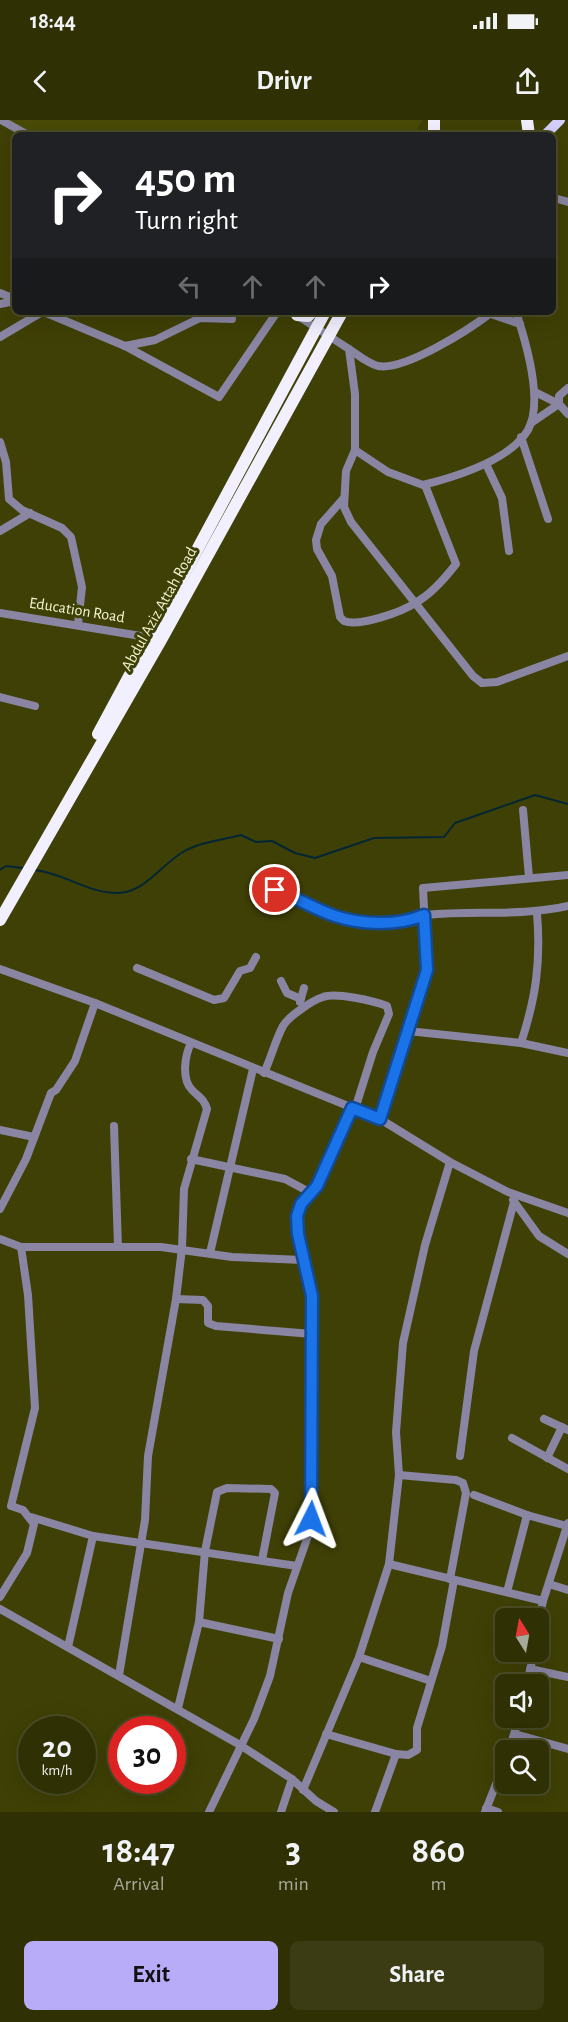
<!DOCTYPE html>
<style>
body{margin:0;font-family:"Alegreya Sans",sans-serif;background:#3b3c13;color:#f1f3f6;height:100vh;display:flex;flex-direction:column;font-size:22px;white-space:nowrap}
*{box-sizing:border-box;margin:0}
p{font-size:20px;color:#a7a99a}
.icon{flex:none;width:33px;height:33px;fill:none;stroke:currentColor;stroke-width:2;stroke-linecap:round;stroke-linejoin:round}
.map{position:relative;height:1692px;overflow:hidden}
.drawer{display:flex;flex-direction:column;background:#2f3004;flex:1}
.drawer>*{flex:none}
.top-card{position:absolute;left:12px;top:12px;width:544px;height:183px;border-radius:9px;box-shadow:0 6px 24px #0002,0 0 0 2px #4a4b26;background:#202124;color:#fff;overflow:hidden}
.needle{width:39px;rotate:349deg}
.tools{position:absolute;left:495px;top:1488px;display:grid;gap:12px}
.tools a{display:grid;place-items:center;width:54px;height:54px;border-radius:9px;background:#2f3004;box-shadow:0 6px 24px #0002,0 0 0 2px #4a4b26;font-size:30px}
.speed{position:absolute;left:18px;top:1596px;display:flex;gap:12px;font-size:30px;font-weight:700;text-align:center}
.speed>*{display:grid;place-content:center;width:78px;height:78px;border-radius:50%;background:#2f3004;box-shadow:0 6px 24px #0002,0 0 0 2px #4a4b26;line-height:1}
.speed small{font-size:15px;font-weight:400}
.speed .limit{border:9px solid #d22;background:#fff;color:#111}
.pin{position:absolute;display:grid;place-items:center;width:51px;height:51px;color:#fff;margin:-26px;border:3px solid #fff;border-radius:50%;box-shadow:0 2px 6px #0007}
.me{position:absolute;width:66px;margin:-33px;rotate:3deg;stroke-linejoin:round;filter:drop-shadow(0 0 4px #0008)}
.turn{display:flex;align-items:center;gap:21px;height:126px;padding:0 24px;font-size:27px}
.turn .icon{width:78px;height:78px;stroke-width:2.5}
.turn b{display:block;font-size:42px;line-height:51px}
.lanes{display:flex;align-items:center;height:57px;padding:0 24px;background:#0003;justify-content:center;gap:30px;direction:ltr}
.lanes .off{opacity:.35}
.eta{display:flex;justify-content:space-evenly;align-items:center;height:102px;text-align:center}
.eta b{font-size:36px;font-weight:700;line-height:42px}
.cta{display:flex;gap:12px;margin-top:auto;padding:12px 24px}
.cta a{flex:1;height:69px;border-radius:9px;background:#b8abf7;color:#111;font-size:24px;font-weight:700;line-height:69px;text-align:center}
.cta a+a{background:#3b3c13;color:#f1f3f6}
.status{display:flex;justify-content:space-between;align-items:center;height:42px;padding:0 30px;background:#2f3004;direction:ltr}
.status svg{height:16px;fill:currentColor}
header{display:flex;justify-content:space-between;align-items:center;height:78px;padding:0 24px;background:#2f3004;font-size:27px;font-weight:700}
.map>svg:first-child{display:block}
.built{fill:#494b07}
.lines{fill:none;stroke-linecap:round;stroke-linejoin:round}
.stream{stroke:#042634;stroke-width:2}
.minor{stroke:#8985a2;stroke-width:8}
.major{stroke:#d4cefc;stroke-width:10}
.highway{stroke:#f2f0ff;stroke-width:12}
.route-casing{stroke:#114b97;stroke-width:15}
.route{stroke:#1a73e8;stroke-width:10}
.labels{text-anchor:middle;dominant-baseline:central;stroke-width:6;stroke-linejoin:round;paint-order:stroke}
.street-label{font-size:16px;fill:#f3f6d2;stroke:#3f4005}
</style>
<div class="status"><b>18:44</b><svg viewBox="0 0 49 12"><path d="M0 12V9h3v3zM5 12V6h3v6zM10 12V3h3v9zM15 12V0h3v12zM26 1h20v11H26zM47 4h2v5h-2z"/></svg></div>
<header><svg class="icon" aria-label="back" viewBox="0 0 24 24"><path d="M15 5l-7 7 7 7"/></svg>Drivr<svg class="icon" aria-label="share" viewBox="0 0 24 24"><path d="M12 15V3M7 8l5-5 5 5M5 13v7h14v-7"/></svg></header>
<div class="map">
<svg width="568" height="1692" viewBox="0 0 568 1692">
<rect width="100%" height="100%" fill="#3f4005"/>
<path class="built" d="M9,0H422L414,15H34Z"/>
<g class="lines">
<g class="stream">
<path d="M0,750L6,746L23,748"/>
<path d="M35,750C64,753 89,774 119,773C145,772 162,744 183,732C199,722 223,720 241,715L256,722L272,721L295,733L315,738L374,718L444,717L455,703L535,675L568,684"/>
</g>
<g class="minor">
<path d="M1,0L28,15"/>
<path d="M554,78L568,82"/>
<path d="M0,173L15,179"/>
<path d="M0,184L15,181"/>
<path d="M44,192L125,226L219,277L277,192"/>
<path d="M491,194L520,204"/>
<path d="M298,196L349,229L355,274V330L346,351L344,387L351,402L473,556L482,563L497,562L568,536"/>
<path d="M0,217L42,192"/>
<path d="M125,226L155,220L200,198L232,199"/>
<path d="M349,229C358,235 367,243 378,246C405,251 470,209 492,192"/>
<path d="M535,272L559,284L568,294"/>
<path d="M531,303L559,284V276L568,268"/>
<path d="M521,317L548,399"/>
<path d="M0,322L6,342L9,379L22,390L62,408L71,417L82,467L78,504"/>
<path d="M355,330L388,352L423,365C455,357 510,340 528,310C544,281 526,222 516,192"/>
<path d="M486,344L502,378L509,431"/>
<path d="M344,378L321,404L316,420L317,429L332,456L340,497L344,501C359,507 402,492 415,483C430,475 446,457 456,444L425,365"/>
<path d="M0,411L30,393"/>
<path d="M0,493L153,518"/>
<path d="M0,577L35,586"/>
<path d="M523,690L529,757"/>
<path d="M259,766C288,774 315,792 344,798C376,805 396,799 426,795C475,790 519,797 568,786"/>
<path d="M137,848L214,880L224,878L240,851L250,848L256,837"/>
<path d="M0,849L95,883L380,999L450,1042L508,1072L568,1093"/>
<path d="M281,861L287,873L301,879"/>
<path d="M300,882L304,868"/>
<path d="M408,911L521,923L568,933"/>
<path d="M521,923C536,877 541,842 537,793"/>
<path d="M264,953C271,938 275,921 283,906C289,896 313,880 323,877C335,872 374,881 387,886L389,894L373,932L355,989"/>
<path d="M380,999L427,850L423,768L568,755"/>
<path d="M114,1006L118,1127"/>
<path d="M0,1010L34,1017"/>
<path d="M191,1039L285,1059L311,1073"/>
<path d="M513,1080L539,1116L568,1134"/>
<path d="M0,1089L26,1039L51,973L56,970L75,941L95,883"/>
<path d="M0,1119L21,1127H161L232,1137L303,1140"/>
<path d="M210,1133L253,949"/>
<path d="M176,1179L203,1180L208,1186V1203L216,1206L312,1214"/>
<path d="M544,1299L568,1310"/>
<path d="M512,1318L568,1349"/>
<path d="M460,1336L474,1231L514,1082"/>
<path d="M547,1338L562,1307"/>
<path d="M399,1355L456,1360L463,1363L466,1373L450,1459"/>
<path d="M474,1375L527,1395"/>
<path d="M31,1397L93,1416L297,1446"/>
<path d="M389,1444L543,1481"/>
<path d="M549,1464L568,1470"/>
<path d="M507,1472L527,1395L567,1406"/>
<path d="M0,1477L27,1433L34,1404L23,1390L11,1386L35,1288L28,1175L21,1127"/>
<path d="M0,1489L240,1625L292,1659L316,1681L334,1692"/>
<path d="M199,1502L279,1519"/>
<path d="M538,1505L543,1481L568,1403"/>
<path d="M68,1527L93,1416"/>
<path d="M359,1537L431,1561"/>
<path d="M530,1549L568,1557"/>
<path d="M119,1555L145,1400L148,1336L176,1179L182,1128L184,1069L207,989C204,979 199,977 192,970C181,959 185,935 191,923"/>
<path d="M527,1564L534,1532"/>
<path d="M178,1588L199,1502L205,1431L217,1372L227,1368L271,1369L275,1373L262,1440"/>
<path d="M326,1614L396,1634L408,1635L417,1630V1608L442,1526L454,1460"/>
<path d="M515,1614L568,1629"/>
<path d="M509,1630L519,1598"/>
<path d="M303,1670L359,1537L389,1444L399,1355L396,1312L403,1223L425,1125L450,1042"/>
<path d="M486,1688L498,1692"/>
<path d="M209,1692L254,1599L270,1556L288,1473L308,1416L312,1378V1176L298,1114L297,1096L301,1084L317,1066L352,988"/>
<path d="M281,1692L292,1659"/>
<path d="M375,1692L396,1634"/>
<path d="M485,1692L506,1639"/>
</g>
<path class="major" d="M545,15L560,0"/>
<g class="highway">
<path d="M434,0V15"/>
<path d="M527,0L529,15"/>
<path d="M297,195L308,196L312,192"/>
<path d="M98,614L325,192"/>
<path d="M0,800L161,520L342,192"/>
</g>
</g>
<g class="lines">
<g class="route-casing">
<path id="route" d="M275,770C296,777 314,789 335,796C362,805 398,806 424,795L427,850L380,999L352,988L317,1066L301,1084L297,1096L298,1114L312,1176L311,1399"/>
</g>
<use href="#route" class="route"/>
</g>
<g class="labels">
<g class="street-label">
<text transform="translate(159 489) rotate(-61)">Abdul Aziz Attah Road</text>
<text transform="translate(77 490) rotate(9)">Education Road</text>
</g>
</g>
</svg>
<div class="tools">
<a><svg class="needle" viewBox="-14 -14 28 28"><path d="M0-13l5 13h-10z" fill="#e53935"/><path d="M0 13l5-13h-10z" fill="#a7a99a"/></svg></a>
<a><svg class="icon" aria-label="sound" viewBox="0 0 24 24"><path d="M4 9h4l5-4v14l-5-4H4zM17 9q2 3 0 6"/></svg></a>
<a><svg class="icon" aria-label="search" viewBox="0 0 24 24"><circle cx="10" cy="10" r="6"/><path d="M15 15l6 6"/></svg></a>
</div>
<div class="speed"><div>20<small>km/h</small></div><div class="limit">30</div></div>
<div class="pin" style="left:275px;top:770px;background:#d93025"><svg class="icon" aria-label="arrive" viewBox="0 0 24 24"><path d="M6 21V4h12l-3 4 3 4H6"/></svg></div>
<svg class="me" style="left:311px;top:1399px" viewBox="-20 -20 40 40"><path d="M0-17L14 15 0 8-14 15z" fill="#1a73e8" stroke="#fff" stroke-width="4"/></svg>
<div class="top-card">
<div class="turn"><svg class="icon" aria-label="right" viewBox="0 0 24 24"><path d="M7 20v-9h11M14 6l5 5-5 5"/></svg><div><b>450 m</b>Turn right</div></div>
<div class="lanes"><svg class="icon off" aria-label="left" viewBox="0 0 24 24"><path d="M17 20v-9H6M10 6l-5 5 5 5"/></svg><svg class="icon off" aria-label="ahead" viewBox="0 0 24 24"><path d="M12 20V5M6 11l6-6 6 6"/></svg><svg class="icon off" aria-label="ahead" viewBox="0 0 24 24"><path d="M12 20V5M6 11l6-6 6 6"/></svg><svg class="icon" aria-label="right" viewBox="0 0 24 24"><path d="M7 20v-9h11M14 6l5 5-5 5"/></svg></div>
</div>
</div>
<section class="drawer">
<div class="eta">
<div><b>18:47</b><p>Arrival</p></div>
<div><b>3</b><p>min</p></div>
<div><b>860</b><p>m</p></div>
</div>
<div class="cta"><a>Exit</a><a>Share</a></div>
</section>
